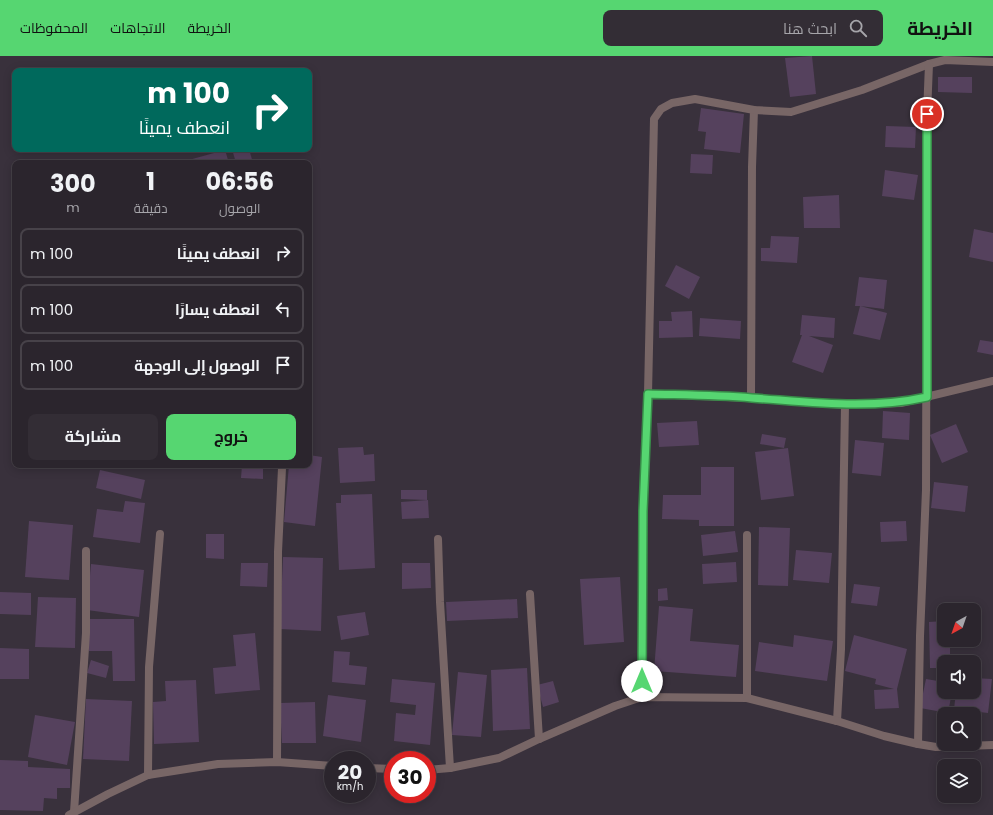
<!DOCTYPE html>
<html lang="ar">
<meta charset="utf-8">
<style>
body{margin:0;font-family:Poppins,Cairo,sans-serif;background:#332d35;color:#f1f3f6;direction:rtl;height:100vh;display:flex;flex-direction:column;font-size:15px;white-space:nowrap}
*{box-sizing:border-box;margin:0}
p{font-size:13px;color:#a6a5aa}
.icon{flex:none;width:22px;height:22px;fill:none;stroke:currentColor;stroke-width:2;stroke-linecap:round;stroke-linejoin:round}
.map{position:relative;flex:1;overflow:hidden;direction:ltr}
.side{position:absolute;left:12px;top:104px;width:300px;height:308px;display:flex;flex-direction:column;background:#2b252d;border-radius:8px;box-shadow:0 2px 10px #0003,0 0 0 1px #474249;direction:rtl}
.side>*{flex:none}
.banner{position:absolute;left:12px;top:12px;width:300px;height:84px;border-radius:8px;box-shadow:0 2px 10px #0003,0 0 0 1px #474249;direction:rtl;background:#00695c;color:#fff;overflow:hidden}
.needle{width:26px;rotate:220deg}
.buttons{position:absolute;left:937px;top:547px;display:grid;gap:8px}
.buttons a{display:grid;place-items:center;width:44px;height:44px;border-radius:8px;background:#2b252d;box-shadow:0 2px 10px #0003,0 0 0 1px #474249;font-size:20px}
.speed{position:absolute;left:324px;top:695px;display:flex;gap:8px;font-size:20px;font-weight:700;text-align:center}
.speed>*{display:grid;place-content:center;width:52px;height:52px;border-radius:50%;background:#2b252d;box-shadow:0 2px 10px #0003,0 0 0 1px #474249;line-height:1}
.speed small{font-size:10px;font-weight:400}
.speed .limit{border:6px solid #d22;background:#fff;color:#111}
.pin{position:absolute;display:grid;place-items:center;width:34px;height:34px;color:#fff;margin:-17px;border:2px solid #fff;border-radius:50%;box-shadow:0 1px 4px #0007}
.me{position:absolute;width:44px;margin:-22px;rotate:0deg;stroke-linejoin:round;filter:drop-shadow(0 0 3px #0008)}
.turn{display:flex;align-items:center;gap:14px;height:84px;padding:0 16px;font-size:18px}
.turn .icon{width:52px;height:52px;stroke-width:2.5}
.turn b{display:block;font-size:28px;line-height:34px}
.eta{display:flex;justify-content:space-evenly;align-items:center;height:68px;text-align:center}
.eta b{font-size:24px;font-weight:700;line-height:28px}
.primary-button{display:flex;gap:8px;margin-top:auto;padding:8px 16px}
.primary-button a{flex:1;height:46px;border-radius:8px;background:#56d671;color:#111;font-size:16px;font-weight:700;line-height:46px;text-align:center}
.primary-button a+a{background:#332d35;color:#f1f3f6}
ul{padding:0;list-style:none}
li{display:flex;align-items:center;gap:12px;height:50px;margin:0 8px 6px;padding:0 8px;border:2px solid #474249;border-radius:8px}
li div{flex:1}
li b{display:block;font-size:15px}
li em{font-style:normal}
header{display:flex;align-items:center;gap:24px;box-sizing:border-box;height:56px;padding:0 20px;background:#56d671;color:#111}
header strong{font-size:19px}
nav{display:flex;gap:22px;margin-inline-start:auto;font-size:14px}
.search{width:280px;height:36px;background:#332d35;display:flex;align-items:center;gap:10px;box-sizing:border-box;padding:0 14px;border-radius:8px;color:#a6a5aa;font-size:15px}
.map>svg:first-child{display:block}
.building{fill:#55415d}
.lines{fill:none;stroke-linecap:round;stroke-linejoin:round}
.street{stroke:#786666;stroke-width:8}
.route-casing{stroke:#388b49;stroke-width:10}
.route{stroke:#56d671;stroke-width:7}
</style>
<header>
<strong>الخريطة</strong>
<div class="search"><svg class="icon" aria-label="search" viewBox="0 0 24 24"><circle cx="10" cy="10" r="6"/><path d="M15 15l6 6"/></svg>ابحث هنا</div>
<nav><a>الخريطة</a><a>الاتجاهات</a><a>المحفوظات</a></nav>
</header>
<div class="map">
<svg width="993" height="759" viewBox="0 0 993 759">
<rect width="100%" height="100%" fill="#39313c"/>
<g class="building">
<path d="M812,0L816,38L790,41L785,2Z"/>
<path d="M938,21H972V37L938,36Z"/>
<path d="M701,52L744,58L740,97L704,93L706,76L698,75Z"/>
<path d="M886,70L916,71L915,92L885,91Z"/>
<path d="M232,93H249L253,107H236Z"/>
<path d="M225,94L229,107H186L185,105Z"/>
<path d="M691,98L713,99L712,118L690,117Z"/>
<path d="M885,114L918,119L914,144L882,140Z"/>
<path d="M839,139L840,172H804L803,141Z"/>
<path d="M974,173L993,177V206L969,201Z"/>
<path d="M771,180L799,181L797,207L761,205V192H770Z"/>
<path d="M676,209L700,221L689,243L665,230Z"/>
<path d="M859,221L887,224L884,253L860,250L887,257L880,284L853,278L860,250H855Z"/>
<path d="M692,255L693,281L659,282V265H672L671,256Z"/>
<path d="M802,259L835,262L834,282L809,280L833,289L823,317L792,306L802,279H800Z"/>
<path d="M700,262L741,265L740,283L699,280Z"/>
<path d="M980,284L993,286V299L977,296Z"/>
<path d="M883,355L910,357L909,384L882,382Z"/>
<path d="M697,365L699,389L659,391L657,367Z"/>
<path d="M956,368L968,396L942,407L930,379Z"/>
<path d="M762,378L786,382L784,392L760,388Z"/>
<path d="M855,384L884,387L881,420L852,417Z"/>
<path d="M363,391L364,399L374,398L375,425L340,427L338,392Z"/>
<path d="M788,392L794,440L761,444L755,396Z"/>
<path d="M309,399L322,401L315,470L284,466L289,409H309Z"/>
<path d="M242,409H263V423L241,422Z"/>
<path d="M701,411H734V470H699V464L662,463L663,439H701Z"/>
<path d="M100,414L145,424L141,443L96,432Z"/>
<path d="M934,426L968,430L965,456L931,452Z"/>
<path d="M401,434H427V444L401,443Z"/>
<path d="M372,438L375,512L339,514L336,447H341V439Z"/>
<path d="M428,444L429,462L402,463L401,446Z"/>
<path d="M125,445L145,447L140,487L93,481L97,453L123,456Z"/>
<path d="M29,465L73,469L69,524L25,521Z"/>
<path d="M906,465L907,485L881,486L880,466Z"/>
<path d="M759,471L790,472L788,530L758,529Z"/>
<path d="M735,475L738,496L703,500L701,479Z"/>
<path d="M206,478H224V503L206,502Z"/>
<path d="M796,494L832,497L829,527L793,524Z"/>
<path d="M283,501L323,502L321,575L280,573Z"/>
<path d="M736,506L737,526L703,528L702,508Z"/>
<path d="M241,507H268L267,531L240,530Z"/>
<path d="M402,507H430L431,532L402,533Z"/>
<path d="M91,508L144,514L139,561L87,554Z"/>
<path d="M620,521L624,586L584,589L580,523Z"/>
<path d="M854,528L880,531L877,550L851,547Z"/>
<path d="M667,532L668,544L658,545V533Z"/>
<path d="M0,536L31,537V559L0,558Z"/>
<path d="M38,541L76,542L75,592L35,591Z"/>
<path d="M517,543L518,562L447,565L446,546Z"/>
<path d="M659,550L693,553L690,585L739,589L736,621L654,615Z"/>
<path d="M365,556L369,579L341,584L337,560Z"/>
<path d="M88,563H134L135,625H113L112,595H89Z"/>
<path d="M944,565V584H961V591H950V606H944V612H930L929,566Z"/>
<path d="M255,577L260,634L215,638L213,612L236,610L233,579Z"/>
<path d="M794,579L833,585L827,625L755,615L759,586L793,591Z"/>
<path d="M854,579L907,593L897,633L899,652L875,653L874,634L894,633L875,628L876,623L845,615Z"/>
<path d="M0,592L29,593V623H0Z"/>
<path d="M334,595L350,596L349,609L367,611L365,629L332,626Z"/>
<path d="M91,604L109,610L106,622L87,617Z"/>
<path d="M527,612L530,673L493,675L491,614Z"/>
<path d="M458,616L487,619L481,681L452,679Z"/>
<path d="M974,622L992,623L988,657L954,653L956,636H974Z"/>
<path d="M392,623L435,627L430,689L394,685L396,657L415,659L416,649L390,646Z"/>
<path d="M926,623L944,626V636H952L948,657L920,652Z"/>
<path d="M196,624L199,686L154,688L153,646L166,645L165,625Z"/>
<path d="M553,625L559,646L543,651L537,629Z"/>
<path d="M328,639L366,644L361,686L323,680Z"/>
<path d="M86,643L132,645L129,705L83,703Z"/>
<path d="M315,646L316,687H282L280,647Z"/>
<path d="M35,659L75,666L67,709L28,701Z"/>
<path d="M0,704L28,705V711L70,713V732H57V743L44,742L43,755L0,754Z"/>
</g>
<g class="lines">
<g class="street">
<path d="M648,338L751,342L845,349L901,347L993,325"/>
<path d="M751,342L752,111L754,54"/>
<path d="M438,483L440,546L450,712"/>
<path d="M530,538L539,683"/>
<path d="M642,641L643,455L648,338L654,63L661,53L672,47L695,43L754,54L791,56L862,34L929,8L945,4L993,6"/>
<path d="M747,642V479"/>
<path d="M837,665L841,593L845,349"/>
<path d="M918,688L920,580L926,434L927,58L929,8"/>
<path d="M277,706L278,496L282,412"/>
<path d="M367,712L393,713"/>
<path d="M427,714L450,712L499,702L539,683L615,650L642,641L747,642L837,665L884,680L918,688L936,691L993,689"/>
<path d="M148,719L149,611L160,478"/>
<path d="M74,756L86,577V495"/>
<path d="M69,759L108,738L148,719L218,708L277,706L333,710"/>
</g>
</g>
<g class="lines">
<g class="route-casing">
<path id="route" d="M642,625L643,455L648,338C683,339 717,339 752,342C810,346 869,354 927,341V58"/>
</g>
<use href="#route" class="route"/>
</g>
</svg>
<div class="buttons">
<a><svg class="needle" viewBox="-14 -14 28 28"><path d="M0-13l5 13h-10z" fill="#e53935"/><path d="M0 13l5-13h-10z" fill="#a6a5aa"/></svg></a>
<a><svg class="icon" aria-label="sound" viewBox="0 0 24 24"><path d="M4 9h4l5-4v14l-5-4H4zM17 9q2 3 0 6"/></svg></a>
<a><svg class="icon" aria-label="search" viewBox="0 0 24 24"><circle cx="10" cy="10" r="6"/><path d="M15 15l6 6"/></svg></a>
<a><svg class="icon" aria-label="layers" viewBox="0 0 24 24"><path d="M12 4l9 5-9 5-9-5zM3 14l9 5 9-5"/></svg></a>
</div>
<div class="speed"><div>20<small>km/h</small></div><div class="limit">30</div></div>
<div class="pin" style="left:927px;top:58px;background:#d93025"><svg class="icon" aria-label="arrive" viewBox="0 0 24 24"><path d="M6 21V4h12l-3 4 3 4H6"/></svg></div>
<svg class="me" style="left:642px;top:625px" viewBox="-20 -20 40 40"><circle r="19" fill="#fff"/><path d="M0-13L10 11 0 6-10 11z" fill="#56d671"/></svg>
<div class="banner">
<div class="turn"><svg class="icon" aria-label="right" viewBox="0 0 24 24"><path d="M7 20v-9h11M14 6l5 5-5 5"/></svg><div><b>100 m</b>انعطف يمينًا</div></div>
</div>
<section class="side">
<div class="eta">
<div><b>06:56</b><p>الوصول</p></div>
<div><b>1</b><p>دقيقة</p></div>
<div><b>300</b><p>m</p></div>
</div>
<ul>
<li><svg class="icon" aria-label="right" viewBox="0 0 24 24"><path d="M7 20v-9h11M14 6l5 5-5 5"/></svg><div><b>انعطف يمينًا</b></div><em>100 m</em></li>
<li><svg class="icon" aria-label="left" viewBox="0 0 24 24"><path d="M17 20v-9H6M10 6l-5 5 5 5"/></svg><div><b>انعطف يسارًا</b></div><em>100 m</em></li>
<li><svg class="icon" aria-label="arrive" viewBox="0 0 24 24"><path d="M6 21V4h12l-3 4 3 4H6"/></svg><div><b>الوصول إلى الوجهة</b></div><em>100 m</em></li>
</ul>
<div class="primary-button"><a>خروج</a><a>مشاركة</a></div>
</section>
</div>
